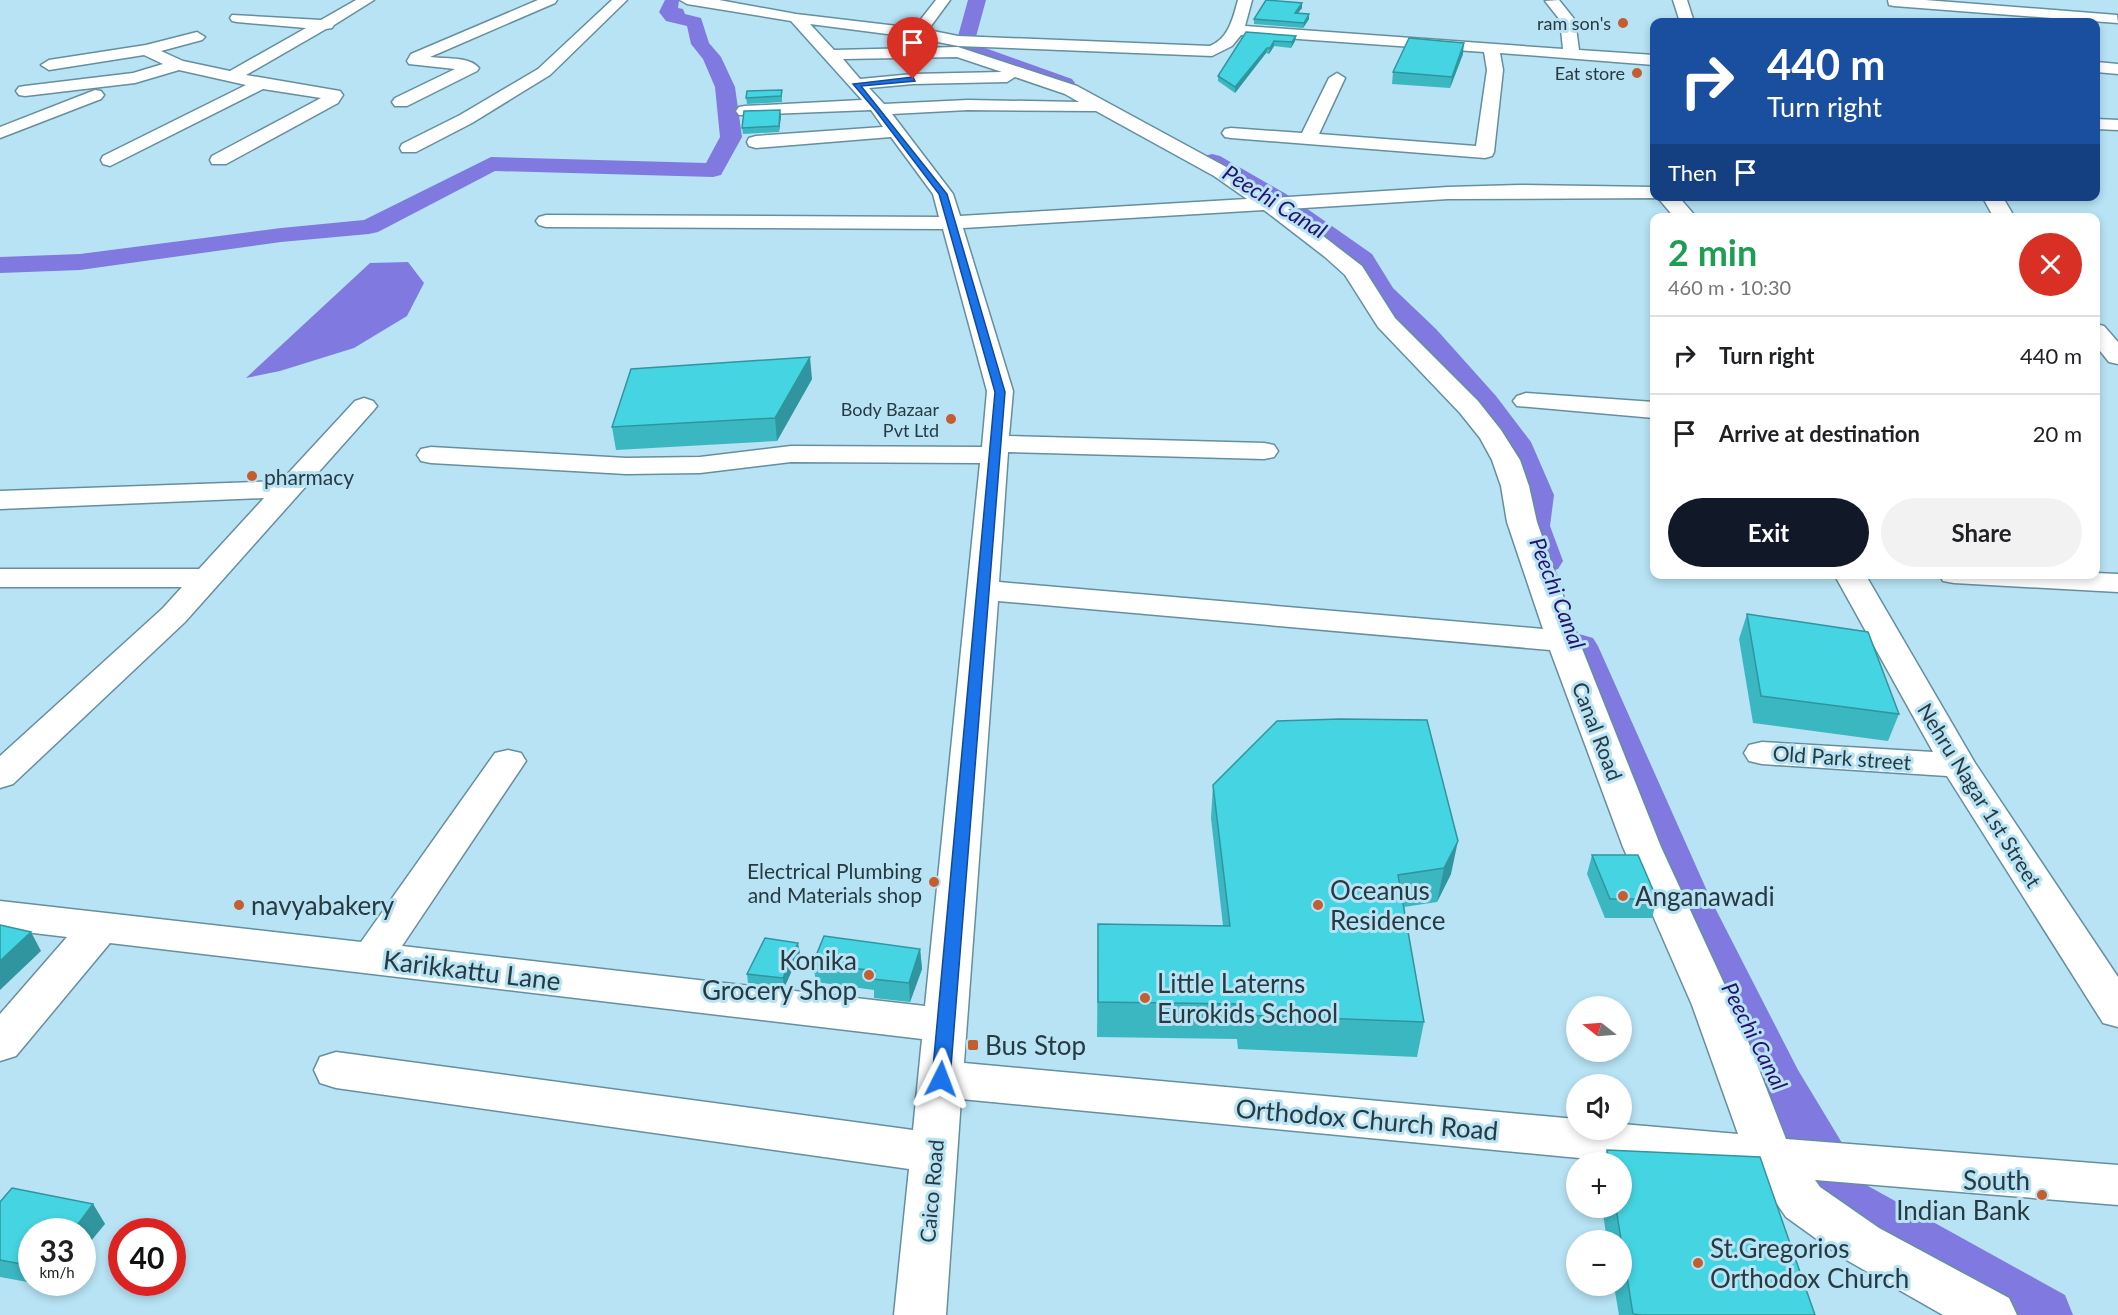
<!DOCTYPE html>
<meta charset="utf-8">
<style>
body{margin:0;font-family:Lato,sans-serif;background:#f2f2f2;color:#202124;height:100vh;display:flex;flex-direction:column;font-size:22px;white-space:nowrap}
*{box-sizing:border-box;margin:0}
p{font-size:20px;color:#757577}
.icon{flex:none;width:33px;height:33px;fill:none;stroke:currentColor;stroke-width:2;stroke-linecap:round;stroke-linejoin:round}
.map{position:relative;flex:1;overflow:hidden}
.panel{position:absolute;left:1650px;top:213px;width:450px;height:366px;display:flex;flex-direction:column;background:#fff;border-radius:12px;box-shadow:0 3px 9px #0003}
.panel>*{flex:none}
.banner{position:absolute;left:1650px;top:18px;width:450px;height:183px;border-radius:12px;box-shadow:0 3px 9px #0003;background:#1a4fa0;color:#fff;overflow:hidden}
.needle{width:39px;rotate:287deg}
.buttons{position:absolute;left:1566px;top:996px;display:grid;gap:12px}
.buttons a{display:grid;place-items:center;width:66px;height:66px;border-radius:50%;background:#fff;box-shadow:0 3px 9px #0003;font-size:30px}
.speed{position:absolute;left:18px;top:1218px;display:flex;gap:12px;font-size:30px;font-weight:700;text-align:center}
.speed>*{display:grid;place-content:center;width:78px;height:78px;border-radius:50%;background:#fff;box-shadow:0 3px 9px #0003;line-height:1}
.speed small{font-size:15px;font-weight:400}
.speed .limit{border:9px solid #d22;background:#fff;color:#111}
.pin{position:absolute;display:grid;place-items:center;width:51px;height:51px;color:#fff;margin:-62px -26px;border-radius:50% 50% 50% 0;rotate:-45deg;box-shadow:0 0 6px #0007}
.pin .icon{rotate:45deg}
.me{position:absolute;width:66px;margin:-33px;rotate:3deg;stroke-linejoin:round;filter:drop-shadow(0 0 4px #0008)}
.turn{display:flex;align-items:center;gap:21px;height:126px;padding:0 18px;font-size:27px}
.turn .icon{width:78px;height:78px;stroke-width:2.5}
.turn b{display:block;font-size:42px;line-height:51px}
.then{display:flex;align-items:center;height:57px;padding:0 18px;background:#0003;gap:12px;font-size:22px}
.round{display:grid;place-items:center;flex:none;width:63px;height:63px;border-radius:32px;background:#f2f2f2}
.summary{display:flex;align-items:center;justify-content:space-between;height:102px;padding:0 18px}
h1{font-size:36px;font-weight:700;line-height:45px;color:#1e9e55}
.action{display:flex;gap:12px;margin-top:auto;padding:12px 18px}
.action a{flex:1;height:69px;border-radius:36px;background:#111827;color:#fff;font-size:24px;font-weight:700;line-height:69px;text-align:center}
.action a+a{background:#f2f2f2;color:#202124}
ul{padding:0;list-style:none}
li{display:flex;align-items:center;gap:18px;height:78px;padding:0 18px;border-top:2px solid #e0e0e0}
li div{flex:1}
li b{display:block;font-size:22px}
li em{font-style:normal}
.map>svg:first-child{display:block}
.water{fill:#807ae0}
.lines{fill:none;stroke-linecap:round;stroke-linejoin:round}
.canal{fill:#807ae0;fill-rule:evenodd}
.minor-casing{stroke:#658f9f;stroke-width:3}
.minor{fill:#fff;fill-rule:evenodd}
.wall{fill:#3bb7c2}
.shaded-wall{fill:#30959e}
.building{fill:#45d5e2;stroke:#30959e;stroke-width:1.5}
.route{fill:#1a73e8;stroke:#114b97;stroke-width:1.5}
.poi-dot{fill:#c45e2e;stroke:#b7e3f4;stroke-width:2}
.labels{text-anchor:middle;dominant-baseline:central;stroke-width:6;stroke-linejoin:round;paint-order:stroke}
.far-poi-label{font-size:18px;fill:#283a40;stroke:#b7e3f4;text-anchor:end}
.poi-label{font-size:21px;fill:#283a40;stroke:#b7e3f4;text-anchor:start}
.street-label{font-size:21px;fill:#283a40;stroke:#b7e3f4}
.water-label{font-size:22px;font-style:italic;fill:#28116d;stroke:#b7e3f4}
.near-poi-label{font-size:26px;fill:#283a40;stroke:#b7e3f4;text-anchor:start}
.near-street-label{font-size:26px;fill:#283a40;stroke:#b7e3f4}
</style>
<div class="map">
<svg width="2118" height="1315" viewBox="0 0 2118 1315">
<rect width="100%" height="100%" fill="#b7e3f4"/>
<path class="water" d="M408,262L424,283L407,316L354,348L280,371L246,378L370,263Z"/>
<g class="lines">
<g class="canal">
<path d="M665,0H679L678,8L683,9L685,14L701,18L709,43L721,57L735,87L742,137L721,175L713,177L495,171L378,232L369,234L281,242L80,270L0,273V257L80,254L281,228L364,220L491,157L706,163L720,137L715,87L703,59L691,44L687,26L666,21L659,12Z"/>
<path d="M968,0H986L974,44L1072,79L1075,83L1072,87H1058L957,51L955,47Z"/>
<path d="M1212,154L1220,156L1286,194L1372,254L1393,288L1436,329L1496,396L1531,442L1554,495L1550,526L1563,561L1558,569L1545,572L1532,569L1527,561L1516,526L1520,495L1499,443L1474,408L1416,341L1373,298L1353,264L1270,204L1204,166L1201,161L1204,156Z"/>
<path d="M1579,634L1593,638L1598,646L1712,902L1798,1070L1868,1186L2065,1295L2073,1315H1988L1828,1220L1752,1085L1664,902L1560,646L1565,638Z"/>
</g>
<g class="minor-casing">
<g id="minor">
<path d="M356,0H374L334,25L332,28L326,29L246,75L340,91L343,95L338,103L226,164H212L210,160L212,156L321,98L263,89L110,166L103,164L101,160L103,156L246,85L179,70L135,83L25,96L19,95L16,91L19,87L25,86L133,73L163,64L144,55L49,70L41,65L49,60L146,45L197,32L205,37L202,40L161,51L183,61L230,71L306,28L237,22L232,21L230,18L232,15L321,20Z"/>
<path d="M538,0H557L555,3L430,57C444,59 469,56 479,68L477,71L407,106H395L392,102L395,98L455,69L409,64L407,61L411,54Z"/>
<path d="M612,0H627L550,75L472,123L416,152H402L400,148L402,144L460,115L538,69Z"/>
<path d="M680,0H719L796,14L914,28L936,0H950L928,30L958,36L1210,46C1229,38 1233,18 1238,0H1252L1245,26L1563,49L1560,20L1545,1L1559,0L1575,20L1579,50L1654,55V65L1500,53L1503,70L1494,152L1492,156L1485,158L1231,138L1225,137L1222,133L1225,129L1231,128L1302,133L1329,78L1337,73L1345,78L1319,134L1476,146L1487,70L1484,52L1241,35L1232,46L1212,56L958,46L918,38L810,24L834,50L958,47L1077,86L1228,168L1272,198L1448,187L1520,185L1654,187V196H1678L1697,218H1675L1658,198L1448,199L1288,209L1362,266L1395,318L1478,401L1501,430L1520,460L1529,486L1537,522L1579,641L1661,847L1734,1005L1786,1139L2118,1165V1205L1815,1180L1820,1187L1879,1228L2009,1298L2017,1315H1943L1843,1258L1786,1217L1757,1175L961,1099L946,1315H894L909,1169L336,1088L320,1083L314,1070L320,1057L336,1052L913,1130L922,1039L110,943L16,1056L0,1061V1014L67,937L0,929V901L361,942L495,753L508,750L521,753L526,761L402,946L925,1006L980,463L791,462L700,473L626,474L431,463L421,461L417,455L421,449L431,447L626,458L700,457L791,446L982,447L987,391L943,229L546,227L539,225L536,221L539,217L546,215L939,217L933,194L891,137L756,148L749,146L747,142L749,138L756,136L883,127L871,110L739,115L736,111L739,107L745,106L862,100L791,21L687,4ZM957,57L1002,72L913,74L860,79L843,59ZM1015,77L1065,94L1079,102L968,100L884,104L869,88L913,84L1007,82ZM968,110L1096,111L1214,176L1247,199L960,216L953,194L892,114ZM1264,210L1325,257L1345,275L1378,327L1460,413L1480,438L1492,460L1501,486L1507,522L1543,629L999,582L1008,452L1264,459L1274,457L1278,451L1274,445L1264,443L1009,436L1013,391L963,228ZM998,601L1550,650L1623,847L1692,1005L1738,1134L1622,1124V1130H1576V1119L964,1063Z"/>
<path d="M1673,0H1687L1694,22H1680Z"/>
<path d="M1888,0H1925L2117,15L2118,23L1894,6L1889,5Z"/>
<path d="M2096,62L2118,64V74L2096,72Z"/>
<path d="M95,90L101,91L104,95L101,99L0,138V127Z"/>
<path d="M2096,119L2118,120V130L2096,129Z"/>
<path d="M1982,196H2002L2015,218H1994Z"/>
<path d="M2096,324L2104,326L2118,342V364L2109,362L2096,346Z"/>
<path d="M1526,393L1654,402V418L1517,406L1513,401L1517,396Z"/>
<path d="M364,398L373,401L377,406L373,411L185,622L13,784L0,788V756L163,608L182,587H0V569H199L264,498L0,509V491L281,481L355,401Z"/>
<path d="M2096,573L2118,574V592L1954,583L1943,581L1939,574H2096Z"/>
<path d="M1834,574H1865L1975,763L2118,977V1027L2103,1023L1947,776L1762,764L1749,761L1744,753L1749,745L1762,742L1933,752Z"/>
</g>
</g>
<use href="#minor" class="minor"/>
</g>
<g class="wall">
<path d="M1302,3V8L1298,13L1309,19L1303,28L1254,24V19Z"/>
<path d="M1246,32L1296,36L1295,41L1291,48L1274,46L1269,54L1266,53L1235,93L1218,81V76Z"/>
<path d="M1463,54L1450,88L1392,84L1393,72Z"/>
<path d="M782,90V102L747,104L746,98Z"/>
<path d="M781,116L779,132L743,134L742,128Z"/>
<path d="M812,379L777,441L616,450L612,427Z"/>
<path d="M1747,614L1899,714L1888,741L1753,723L1739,639Z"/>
<path d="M1277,721L1451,874L1437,902L1404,907L1424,1022L1417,1057L1238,1049L1237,1039L1097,1037L1098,924L1223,926L1211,818L1213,785Z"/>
<path d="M1592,855L1657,899L1652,918H1605L1587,874Z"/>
<path d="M920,949L922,969L910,1002L874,998V990L816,982L813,963Z"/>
<path d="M800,953L784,988L748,983L747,974Z"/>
<path d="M1607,1150L1815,1315H1619L1614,1286H1622V1240H1607L1602,1208H1622V1162H1603Z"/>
<path d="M0,1202L93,1204L105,1224L32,1232V1282H58L55,1287L0,1277Z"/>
</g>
<g class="shaded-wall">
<path d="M1302,3V8L1294,18L1295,13Z"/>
<path d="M1309,14V19L1303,28L1304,23Z"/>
<path d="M1296,36L1295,41L1291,48L1292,42Z"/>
<path d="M1274,41V46L1269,54L1270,48Z"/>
<path d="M1464,43L1463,54L1450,88L1452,77Z"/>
<path d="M1267,48L1266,53L1235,93V87Z"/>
<path d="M780,110L781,116L779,132V126Z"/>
<path d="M810,357L812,379L777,441L775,418Z"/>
<path d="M1458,841L1451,874L1437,902L1444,868Z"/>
<path d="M31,932L41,951L0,990V961Z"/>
<path d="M798,943L800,953L784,988L783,978Z"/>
<path d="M920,949L922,969L910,1002L909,983Z"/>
<path d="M93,1204L105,1224L82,1252V1232H72Z"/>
<path d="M51,1282H58L55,1287Z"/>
</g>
<g class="building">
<path d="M1266,0L1302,3L1295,13L1309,14L1304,23L1254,19Z"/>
<path d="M1246,32L1296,36L1292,42L1274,41L1270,48H1267L1235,87L1218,76Z"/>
<path d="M1409,38L1464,43L1452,77L1393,72Z"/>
<path d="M782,90L781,96L746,98L747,91Z"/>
<path d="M780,110L779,126L742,128L744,111Z"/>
<path d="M810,357L775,418L612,427L631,369Z"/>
<path d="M1747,614L1868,632L1899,714L1761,696Z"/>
<path d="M1340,719L1427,720L1458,841L1444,868L1398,875L1424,1022L1241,1015L1240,1004L1098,1002V924L1230,926L1213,785L1277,721Z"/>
<path d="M1592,855H1638L1657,899H1610Z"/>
<path d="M0,925L31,932L0,961Z"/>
<path d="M824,936L920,949L909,983L873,979L875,971L813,963Z"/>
<path d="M765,938L798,943L783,978L747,974Z"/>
<path d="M1607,1150L1760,1157L1815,1315H1642L1633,1314L1616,1208H1622V1162H1609Z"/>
<path d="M12,1188L93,1204L72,1232H32V1266L0,1260V1202Z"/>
</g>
<path class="route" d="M913,77L915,81L861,86L947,194L1005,392L950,1079L948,1084L941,1086L934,1084L932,1079L995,392L939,194L876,111L853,84Z"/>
<g class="poi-dot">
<circle cx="1623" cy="23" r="6"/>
<circle cx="1637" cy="73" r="6"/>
<circle cx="951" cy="419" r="6"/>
<circle cx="252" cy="476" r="6"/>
<circle cx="934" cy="882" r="6"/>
<circle cx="1623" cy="896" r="6"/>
<circle cx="239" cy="905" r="6"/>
<circle cx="1318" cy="905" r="6"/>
<circle cx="869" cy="975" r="6"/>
<circle cx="1145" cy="998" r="6"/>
<rect x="967" y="1039" width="12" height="12" rx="3"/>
<circle cx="2042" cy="1195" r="6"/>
<circle cx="1698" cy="1263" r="6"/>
</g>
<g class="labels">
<g class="far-poi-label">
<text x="1611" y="23">ram son's</text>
<text x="1625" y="73">Eat store</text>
<text x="939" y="409">Body Bazaar<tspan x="939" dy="21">Pvt Ltd</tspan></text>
</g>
<g class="poi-label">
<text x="264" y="476">pharmacy</text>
<text x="922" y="870" text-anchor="end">Electrical Plumbing<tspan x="922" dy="24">and Materials shop</tspan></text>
</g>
<g class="street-label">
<text transform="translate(1598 731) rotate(69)">Canal Road</text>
<text transform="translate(1842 757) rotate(4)">Old Park street</text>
<text transform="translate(1980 795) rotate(58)">Nehru Nagar 1st Street</text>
<text transform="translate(931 1191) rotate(-85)">Caico Road</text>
</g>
<g class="water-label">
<text transform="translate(1275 201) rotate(32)">Peechi Canal</text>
<text transform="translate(1558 593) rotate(69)">Peechi Canal</text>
<text transform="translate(1755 1036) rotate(63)">Peechi Canal</text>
</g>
<g class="near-poi-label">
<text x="1330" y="890">Oceanus<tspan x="1330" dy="30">Residence</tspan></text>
<text x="1635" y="896">Anganawadi</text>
<text x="251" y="905">navyabakery</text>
<text x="857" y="960" text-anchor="end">Konika<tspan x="857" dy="30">Grocery Shop</tspan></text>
<text x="1157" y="983">Little Laterns<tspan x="1157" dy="30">Eurokids School</tspan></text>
<text x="985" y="1045">Bus Stop</text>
<text x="2030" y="1180" text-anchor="end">South<tspan x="2030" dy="30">Indian Bank</tspan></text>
<text x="1710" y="1248">St.Gregorios<tspan x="1710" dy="30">Orthodox Church</tspan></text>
</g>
<g class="near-street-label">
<text transform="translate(472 970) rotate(7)">Karikkattu Lane</text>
<text transform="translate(1367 1119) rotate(5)">Orthodox Church Road</text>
</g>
</g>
</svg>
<div class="buttons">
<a><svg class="needle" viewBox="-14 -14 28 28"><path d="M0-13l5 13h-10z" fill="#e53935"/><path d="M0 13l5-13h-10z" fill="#757577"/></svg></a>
<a><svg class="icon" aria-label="sound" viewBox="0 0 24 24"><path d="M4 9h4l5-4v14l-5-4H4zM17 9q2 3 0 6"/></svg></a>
<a>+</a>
<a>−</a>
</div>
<div class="speed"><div>33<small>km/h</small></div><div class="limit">40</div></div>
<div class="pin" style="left:913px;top:79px;background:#d93025"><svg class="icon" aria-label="arrive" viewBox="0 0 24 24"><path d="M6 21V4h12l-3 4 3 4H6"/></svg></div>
<svg class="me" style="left:941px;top:1079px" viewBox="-20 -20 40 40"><path d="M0-17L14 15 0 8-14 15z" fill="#1a73e8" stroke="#fff" stroke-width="4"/></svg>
<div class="banner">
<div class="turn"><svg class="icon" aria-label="right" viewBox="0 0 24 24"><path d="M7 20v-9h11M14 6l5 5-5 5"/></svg><div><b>440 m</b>Turn right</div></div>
<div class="then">Then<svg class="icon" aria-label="arrive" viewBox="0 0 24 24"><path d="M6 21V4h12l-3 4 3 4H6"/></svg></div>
</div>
<section class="panel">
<div class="summary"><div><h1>2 min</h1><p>460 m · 10:30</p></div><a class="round" style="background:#d93025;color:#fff"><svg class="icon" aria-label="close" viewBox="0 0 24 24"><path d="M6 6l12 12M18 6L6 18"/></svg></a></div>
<ul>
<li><svg class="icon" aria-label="right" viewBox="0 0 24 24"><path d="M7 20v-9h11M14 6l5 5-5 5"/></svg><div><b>Turn right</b></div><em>440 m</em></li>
<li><svg class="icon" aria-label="arrive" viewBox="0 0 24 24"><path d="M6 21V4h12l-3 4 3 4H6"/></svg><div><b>Arrive at destination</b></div><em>20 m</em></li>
</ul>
<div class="action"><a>Exit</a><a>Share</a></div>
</section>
</div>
